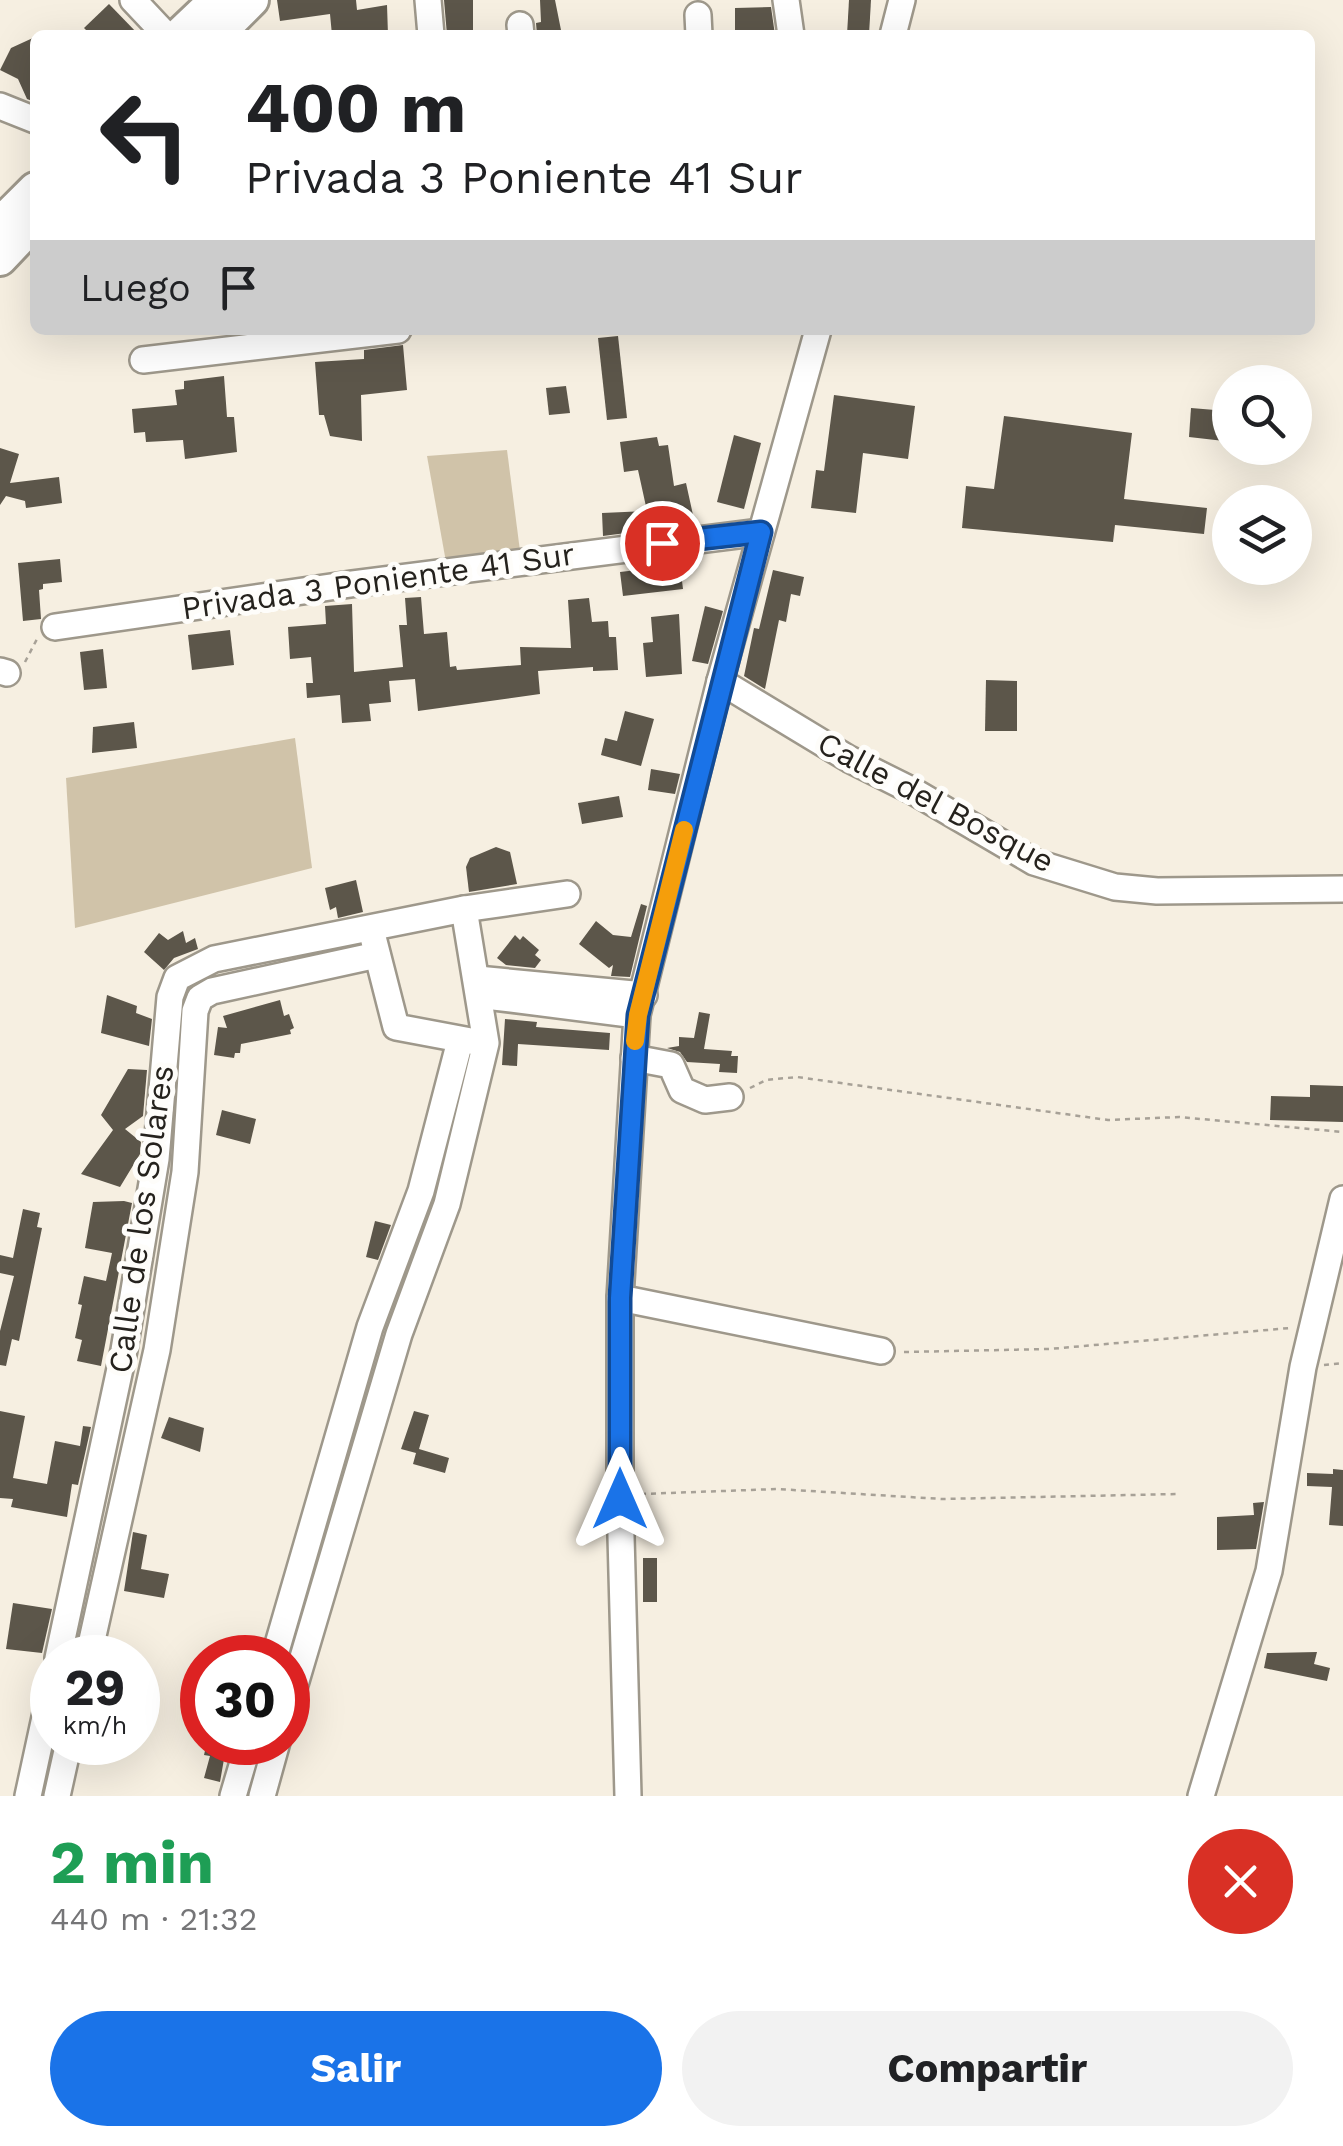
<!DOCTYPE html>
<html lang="es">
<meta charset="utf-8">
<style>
body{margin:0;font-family:"Work Sans",sans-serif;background:#f2f2f2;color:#202124;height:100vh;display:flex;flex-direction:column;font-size:38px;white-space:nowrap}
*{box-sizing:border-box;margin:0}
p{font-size:32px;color:#757577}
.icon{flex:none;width:55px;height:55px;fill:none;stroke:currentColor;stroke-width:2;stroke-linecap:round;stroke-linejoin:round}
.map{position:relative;height:1796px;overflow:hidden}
.panel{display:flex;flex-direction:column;background:#fff;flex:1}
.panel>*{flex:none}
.top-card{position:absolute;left:30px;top:30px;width:1285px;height:305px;border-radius:15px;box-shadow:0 10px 40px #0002;background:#fff;color:#202124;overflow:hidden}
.controls{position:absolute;left:1212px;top:365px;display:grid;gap:20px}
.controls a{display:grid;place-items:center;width:100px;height:100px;border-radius:50%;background:#fff;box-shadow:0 10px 40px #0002;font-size:50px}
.speed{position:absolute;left:30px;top:1635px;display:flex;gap:20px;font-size:50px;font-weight:700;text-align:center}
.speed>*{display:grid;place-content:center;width:130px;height:130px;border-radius:50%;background:#fff;box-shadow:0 10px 40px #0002;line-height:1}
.speed small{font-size:25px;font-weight:400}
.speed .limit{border:15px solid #d22;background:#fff;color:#111}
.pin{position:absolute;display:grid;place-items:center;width:85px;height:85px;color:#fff;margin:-42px;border:5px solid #fff;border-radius:50%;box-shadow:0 2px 10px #0007}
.me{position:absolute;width:110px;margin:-55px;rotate:0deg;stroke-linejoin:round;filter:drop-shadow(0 0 8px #0008)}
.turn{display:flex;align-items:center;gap:35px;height:210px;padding:0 50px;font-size:45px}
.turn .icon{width:130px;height:130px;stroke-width:2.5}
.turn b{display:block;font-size:70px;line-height:85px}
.then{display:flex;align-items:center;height:95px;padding:0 50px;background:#0003;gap:20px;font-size:38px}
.round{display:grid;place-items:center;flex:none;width:105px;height:105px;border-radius:52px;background:#f2f2f2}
.summary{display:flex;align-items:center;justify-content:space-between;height:170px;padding:0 50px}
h1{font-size:60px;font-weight:700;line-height:75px;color:#1e9e55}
.action{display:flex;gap:20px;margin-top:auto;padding:20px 50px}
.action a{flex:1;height:115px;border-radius:60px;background:#1a73e8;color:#fff;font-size:40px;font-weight:700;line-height:115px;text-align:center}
.action a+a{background:#f2f2f2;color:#202124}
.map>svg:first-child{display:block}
.green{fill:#d0c3a9}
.building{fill:#5c564a}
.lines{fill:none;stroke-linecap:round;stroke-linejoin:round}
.minor-casing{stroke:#9e988b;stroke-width:30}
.major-casing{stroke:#9e988b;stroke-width:38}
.path{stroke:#a7a197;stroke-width:2.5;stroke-dasharray:5 5;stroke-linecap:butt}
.minor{stroke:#fff;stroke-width:25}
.major{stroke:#fff;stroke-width:32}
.route-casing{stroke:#114b97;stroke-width:25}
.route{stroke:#1a73e8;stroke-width:18}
.slow{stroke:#f59e0b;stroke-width:18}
.labels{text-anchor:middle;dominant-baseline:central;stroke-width:10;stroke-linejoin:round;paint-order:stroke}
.street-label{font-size:32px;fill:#25221d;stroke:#fefdfa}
</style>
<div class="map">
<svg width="1343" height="1796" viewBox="0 0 1343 1796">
<rect width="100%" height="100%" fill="#f6efe1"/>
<g class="green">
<path d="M507,450L520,551L446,562L427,456Z"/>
<path d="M295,738L312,868L75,928L66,778Z"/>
</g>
<g class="building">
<path d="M277,0H356L357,10L387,5L388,35H332L330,14L280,21Z"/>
<path d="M444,0H473V35H447Z"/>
<path d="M540,0H555L562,35H537L536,23L541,22Z"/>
<path d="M849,0H871L869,35H847Z"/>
<path d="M109,4L139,35H91L84,28Z"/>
<path d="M771,7L775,35H735V8Z"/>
<path d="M35,37V102L27,99L18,79L0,70L11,48Z"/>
<path d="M618,336L627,418L607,420L598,338Z"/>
<path d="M403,345L407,390L361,395L362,441L330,436L324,415H319L315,362L364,359V350Z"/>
<path d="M224,376L227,417H234L237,452L185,459L183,440L146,442L145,432L134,433L132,409L177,405L175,390L184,389V381Z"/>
<path d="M566,386L570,413L549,415L546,388Z"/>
<path d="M834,395L915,406L908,459L863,453L856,513L811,508L816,470L824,471Z"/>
<path d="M1191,408L1227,411L1224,441L1189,437Z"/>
<path d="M1004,416L1132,433L1124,499L1207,508L1204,534L1115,525L1113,542L962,528L966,486L994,489Z"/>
<path d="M734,435L761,443L744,509L717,502Z"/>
<path d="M657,437L659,446L668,445L674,486L686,483L695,524L603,536L602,513L647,511L638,470L624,472L620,442Z"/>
<path d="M0,448L19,454L10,483L59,477L62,503L26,508L25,501L6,496L0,505Z"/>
<path d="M60,559L62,582L43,584V589L39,590L41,619L23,621L18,563Z"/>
<path d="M680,565L683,589L623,596L620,572Z"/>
<path d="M773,570L804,577L800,596L791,594L786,622L779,620L765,689L744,676L754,628L759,629Z"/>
<path d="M421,597L424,634L447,632L450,667L456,666L457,670L521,665L520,647L571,648L568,600L589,598L592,622L608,621L609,637H616L618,670L593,671V667L538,671L540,694L418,711L415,679L389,681L391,702L369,704L371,721L342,723L340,695L307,698L306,683H313L311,657L290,659L288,627L326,624L325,606L352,604L354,672L403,667L399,625H407L405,598Z"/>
<path d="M705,606L723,611L708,664L692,661Z"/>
<path d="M679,614L682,674L646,677L643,643L653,642L651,617Z"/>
<path d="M230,630L234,665L192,670L188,635Z"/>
<path d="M103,649L107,688L84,690L80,652Z"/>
<path d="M986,680L1017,681V731H985Z"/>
<path d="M625,711L654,719L641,766L601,755L605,738L617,741Z"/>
<path d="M134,722L137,748L92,753L93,727Z"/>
<path d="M651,769L680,774L675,794L648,790Z"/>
<path d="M619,796L623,817L582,824L578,803Z"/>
<path d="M496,847L510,852L517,884L469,892L466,867L470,858Z"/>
<path d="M356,880L363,912L338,918L336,907L330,910L325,888Z"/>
<path d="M641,904L647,906L630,977L611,976L613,965L609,968L579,944L596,921L613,935L631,937Z"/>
<path d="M183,931L186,943L195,938L198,949L174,958L164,970L144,952L159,933L168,940Z"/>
<path d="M515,935L520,940L523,936L539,950L535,955L541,960L535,968L506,965L497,958Z"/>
<path d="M107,995L137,1006L136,1013L152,1019L149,1046L101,1033Z"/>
<path d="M280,1000L284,1016L289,1014L294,1028L290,1030L291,1034L241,1044L240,1053H235L234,1058L214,1055L218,1027L227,1028L223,1016Z"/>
<path d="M699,1012L710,1014L704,1049L732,1051L731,1056H738L737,1073L719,1072L720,1064L687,1062L680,1052L667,1048L679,1046V1037L694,1038Z"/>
<path d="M505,1019L537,1022L536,1027L610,1033L609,1050L518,1044L517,1066L502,1065Z"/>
<path d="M128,1069L147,1070L143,1116L125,1129L141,1142L140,1154L120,1187L81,1174L113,1130L101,1115Z"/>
<path d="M1310,1085L1343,1086V1122L1270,1120L1271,1096L1310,1097Z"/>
<path d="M222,1110L256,1119L250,1144L216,1135Z"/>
<path d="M124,1201L132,1203L101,1366L77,1361L82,1340L75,1338L82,1305L78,1304L84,1276L106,1281L112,1253L85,1248L93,1202Z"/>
<path d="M23,1209L40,1213L37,1227L42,1228L19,1341L12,1339L6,1366L0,1365V1331L14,1276L0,1273V1255L13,1258Z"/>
<path d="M375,1221L391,1225L378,1260L366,1257Z"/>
<path d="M0,1411L25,1416L13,1478L47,1484L55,1441L80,1446L83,1426L91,1427L78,1485L72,1484L67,1517L11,1507L13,1499L0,1498Z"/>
<path d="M414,1411L429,1415L419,1449L449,1458L445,1473L413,1464L416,1453L401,1449Z"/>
<path d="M169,1417L204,1428L200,1452L161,1438Z"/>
<path d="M1333,1469L1343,1470V1526L1329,1525L1332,1487L1307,1486V1473L1333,1474Z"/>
<path d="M1264,1502L1256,1549L1217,1550V1517L1254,1515L1253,1503Z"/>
<path d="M133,1532L147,1535L141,1569L169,1574L164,1598L124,1591Z"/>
<rect x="643" y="1558" width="14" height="44"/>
<path d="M13,1603L52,1609L42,1653L6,1649Z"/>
<path d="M1317,1652L1314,1664L1330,1668L1327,1681L1264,1668L1267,1653Z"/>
<path d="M207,1742H227L220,1782L204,1778L210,1756L204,1755Z"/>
</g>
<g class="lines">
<g class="minor-casing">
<g id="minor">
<path d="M133,0L166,35"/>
<path d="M428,0L431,35"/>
<path d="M786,0L791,35"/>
<path d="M698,15L699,35"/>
<path d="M520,25L521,35"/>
<path d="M893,35L902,0"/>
<path d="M0,106L35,120"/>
<path d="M143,360L398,330"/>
<path d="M55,627L351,584L761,532"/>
<path d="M0,671L7,673"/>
<path d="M720,681L849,759L913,791L1034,862L1115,887L1157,891L1343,889"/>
<path d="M374,941L396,1027L476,1042"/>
<path d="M477,979L644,995"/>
<path d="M494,997L637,1015"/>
<path d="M634,1058L671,1065L682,1090L705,1100L730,1097"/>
<path d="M620,1298L881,1351"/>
<path d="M58,1658L124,1350L156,1159L170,997L177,978L214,959L464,909L567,894"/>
<path d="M88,1658L157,1350L185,1172L195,1011L200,998L212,991L377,955"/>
<path d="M274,1658L370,1327L421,1191L460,1041"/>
<path d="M288,1708L399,1334L447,1204L486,1043L464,909"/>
<path d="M28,1796L52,1685"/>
<path d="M57,1796L69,1742"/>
<path d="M233,1796L249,1742"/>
<path d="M262,1796L277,1742"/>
<path d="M628,1796L620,1499V1298L637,1015L720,681L818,330"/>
<path d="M1201,1796L1269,1571L1303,1367L1343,1199"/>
</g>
</g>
<g class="major-casing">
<g id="major">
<path d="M179,35L216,0"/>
<path d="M217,35L252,0"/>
<path d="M0,224L35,189"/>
<path d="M0,259L35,222"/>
</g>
</g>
<g class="path">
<path d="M25,662L37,639"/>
<path d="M750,1088L766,1080L797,1077L1108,1120L1179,1117L1343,1132"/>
<path d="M904,1352L1049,1349L1290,1328"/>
<path d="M1324,1365L1343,1363"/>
<path d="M641,1494L777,1489L942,1499L1178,1494"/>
</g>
<use href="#minor" class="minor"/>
<use href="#major" class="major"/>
</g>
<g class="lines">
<g class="route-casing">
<path id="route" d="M620,1499V1298L638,1015L761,532L662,543"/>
</g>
<use href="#route" class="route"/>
<path class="slow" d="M635,1041L638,1015L684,830"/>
</g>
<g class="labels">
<g class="street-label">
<text transform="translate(378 581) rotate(-8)">Privada 3 Poniente 41 Sur</text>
<text transform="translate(936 802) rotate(28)">Calle del Bosque</text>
<text transform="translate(141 1219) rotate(-82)">Calle de los Solares</text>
</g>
</g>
</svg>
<div class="controls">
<a><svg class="icon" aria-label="search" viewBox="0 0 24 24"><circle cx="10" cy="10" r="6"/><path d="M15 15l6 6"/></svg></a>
<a><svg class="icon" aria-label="layers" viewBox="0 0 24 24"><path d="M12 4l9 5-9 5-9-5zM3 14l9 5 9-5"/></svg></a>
</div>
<div class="speed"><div>29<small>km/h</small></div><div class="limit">30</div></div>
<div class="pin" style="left:662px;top:543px;background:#d93025"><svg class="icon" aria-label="arrive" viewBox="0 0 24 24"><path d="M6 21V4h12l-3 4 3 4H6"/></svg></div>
<svg class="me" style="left:620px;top:1499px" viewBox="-20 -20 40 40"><path d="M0-17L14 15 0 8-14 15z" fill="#1a73e8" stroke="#fff" stroke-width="4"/></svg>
<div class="top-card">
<div class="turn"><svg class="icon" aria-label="left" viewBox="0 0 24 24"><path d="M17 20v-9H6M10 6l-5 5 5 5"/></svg><div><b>400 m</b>Privada 3 Poniente 41 Sur</div></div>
<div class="then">Luego<svg class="icon" aria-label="arrive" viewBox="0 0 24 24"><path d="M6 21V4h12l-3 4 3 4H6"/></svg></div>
</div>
</div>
<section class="panel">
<div class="summary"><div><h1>2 min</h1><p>440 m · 21:32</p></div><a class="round" style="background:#d93025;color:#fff"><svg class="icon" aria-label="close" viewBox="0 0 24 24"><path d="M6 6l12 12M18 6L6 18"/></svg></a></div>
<div class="action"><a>Salir</a><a>Compartir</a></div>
</section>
